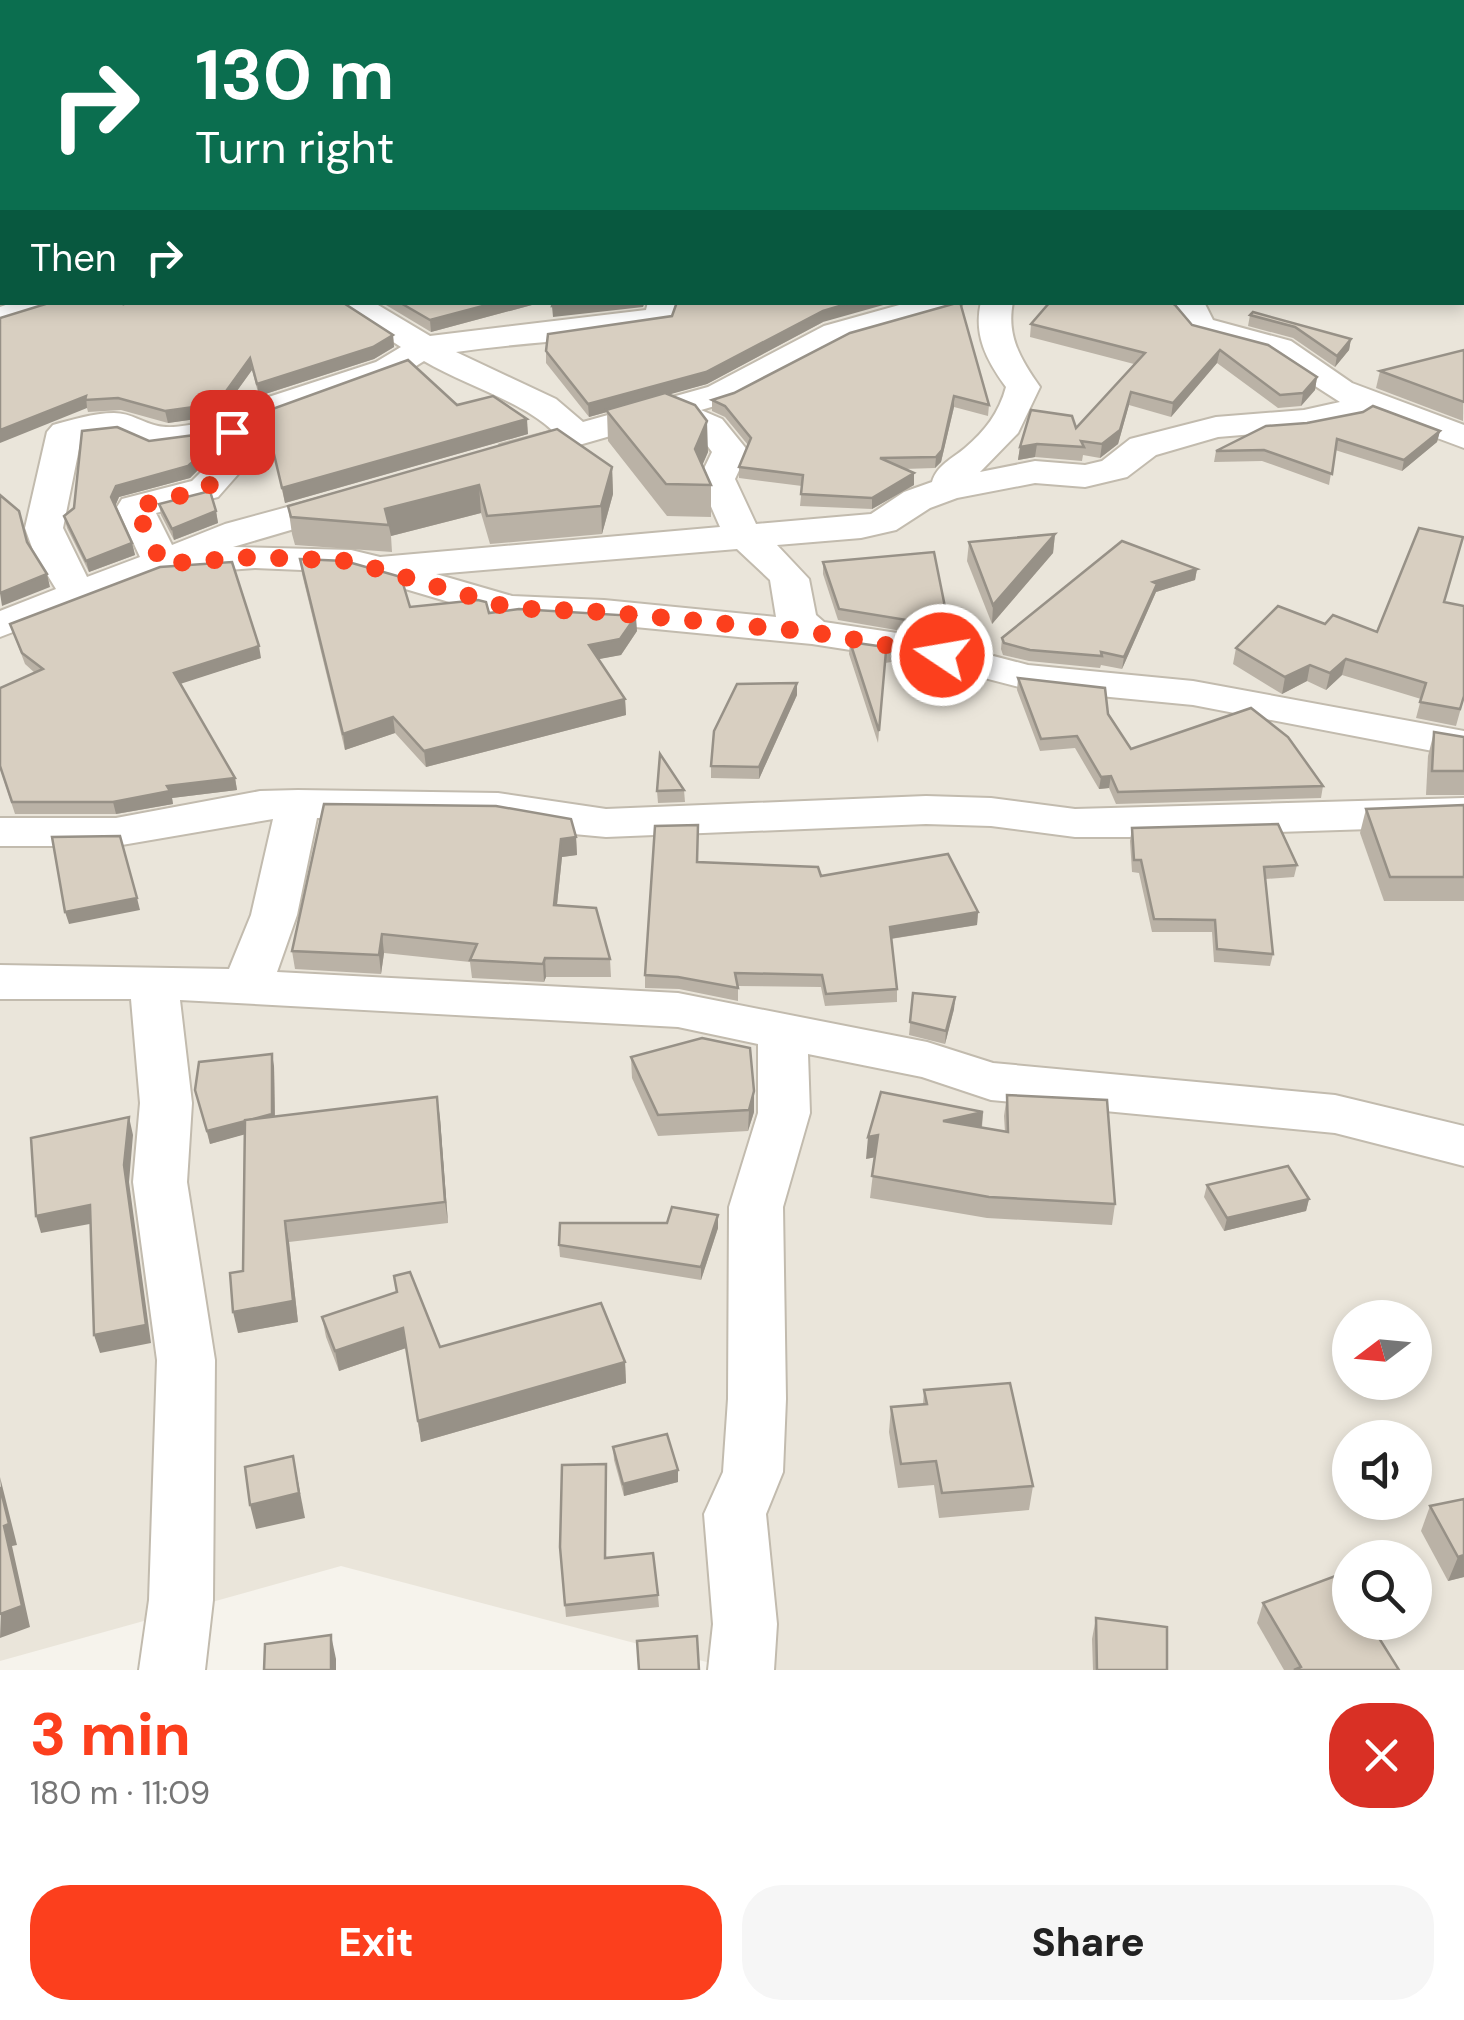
<!DOCTYPE html>
<meta charset="utf-8">
<style>
body{margin:0;font-family:"DM Sans",sans-serif;background:#f6f6f6;color:#222;height:100vh;display:flex;flex-direction:column;font-size:38px;white-space:nowrap}
*{box-sizing:border-box;margin:0}
p{font-size:32px;color:#767676}
.icon{flex:none;width:55px;height:55px;fill:none;stroke:currentColor;stroke-width:2;stroke-linecap:round;stroke-linejoin:round}
.map{position:relative;height:1670px;overflow:hidden}
.details{display:flex;flex-direction:column;background:#fff;flex:1}
.details>*{flex:none}
.top-card{position:absolute;left:0px;top:0px;width:1465px;height:305px;box-shadow:0 5px 15px #0003;background:#0b6e4f;color:#fff;overflow:hidden}
.needle{width:65px;rotate:254deg}
.buttons{position:absolute;left:1332px;top:1300px;display:grid;gap:20px}
.buttons a{display:grid;place-items:center;width:100px;height:100px;border-radius:50%;background:#fff;box-shadow:0 5px 15px #0003;font-size:50px}
.pin{position:absolute;display:grid;place-items:center;width:85px;height:85px;color:#fff;margin:-42px;border-radius:20px;box-shadow:0 5px 15px #0006}
.me{position:absolute;width:110px;margin:-55px;rotate:282deg;stroke-linejoin:round;filter:drop-shadow(0 0 8px #0008)}
.turn{display:flex;align-items:center;gap:35px;height:210px;padding:0 30px;font-size:45px}
.turn .icon{width:130px;height:130px;stroke-width:2.5}
.turn b{display:block;font-size:70px;line-height:85px}
.then{display:flex;align-items:center;height:95px;padding:0 30px;background:#0003;gap:20px;font-size:38px}
.round{display:grid;place-items:center;flex:none;width:105px;height:105px;border-radius:40px;background:#f6f6f6}
.headline{display:flex;align-items:center;justify-content:space-between;height:170px;padding:0 30px}
h1{font-size:60px;font-weight:800;line-height:75px;color:#fc3f1d}
.cta{display:flex;gap:20px;margin-top:auto;padding:20px 30px}
.cta a{flex:1;height:115px;border-radius:40px;background:#fc3f1d;color:#fff;font-size:40px;font-weight:800;line-height:115px;text-align:center}
.cta a+a{background:#f6f6f6;color:#222}
.map>svg:first-child{display:block}
.residential{fill:#eae5da;fill-rule:evenodd}
.lines{fill:none;stroke-linecap:round;stroke-linejoin:round}
.street-casing{stroke:#c2bbae;stroke-width:4}
.street{fill:#fff;fill-rule:evenodd}
.wall{fill:#bab2a6}
.shaded-wall{fill:#979187}
.building{fill:#d8cfc1;stroke:#979187;stroke-width:2.5}
.route{stroke:#fc3f1d;stroke-width:18;stroke-dasharray:0 32.4}
</style>
<div class="map">
<svg width="1464" height="1670" viewBox="0 0 1464 1670">
<rect width="100%" height="100%" fill="#f6f3ec"/>
<path class="residential" d="M0,0L957,2H2V302H1462L1464,180V1670H737L341,1566L0,1661ZM1350,1318H1415V1382H1350ZM1350,1438H1415V1502H1350ZM1350,1558H1415V1622H1350Z"/>
<g class="lines">
<g class="street-casing">
<g id="street">
<path d="M1453,0H1464V11L1462,2H1451Z"/>
<rect x="0" y="58" width="2" height="16"/>
<path d="M1464,128V145H1462V128Z"/>
<path d="M0,161L2,162V180L0,179Z"/>
<rect x="0" y="202" width="2" height="18"/>
<path d="M14,302H63L58,309L0,328V307Z"/>
<path d="M332,302H373L430,336L646,310L648,302H680L671,324C601,341 528,341 456,352L556,399L583,422L708,387L824,326L910,302H963L958,309L848,340L732,401L701,410L722,419L748,451L735,479L756,524L871,514L904,492L932,482C937,465 952,459 965,448C985,431 999,413 1006,387C987,361 973,335 981,302H1013C1006,336 1021,360 1040,387L1018,433L980,472L1035,461L1085,465L1102,461L1130,439L1216,417L1304,410L1340,402L1267,355L1191,334L1174,313L1172,302H1204L1213,320L1291,341L1352,383L1464,425V448L1370,413L1360,419L1304,430L1218,437L1156,455L1127,477L1085,487L1035,483L957,498L930,508L896,530L861,538L777,545L809,579L816,615L824,622L917,636L1028,665L1193,681L1464,731V757L1193,705L1027,689L915,660L812,644L604,624L510,620L348,572L255,568L161,575L0,637V611L56,589L34,553L25,528L47,432L53,425C72,420 93,413 114,413C131,413 143,423 158,426C180,431 230,417 247,404L376,362L401,347ZM424,361C464,385 522,401 553,431L500,445L495,453L500,461L513,464L666,420L698,433L712,452L699,479L720,527L380,557L351,550L233,547L359,510L364,502L359,494L346,491L225,524L172,545L156,513L218,497L240,472L233,456L244,440L271,418L400,376ZM120,434L151,448L208,441L197,456L203,470L192,481L122,499L117,507L140,557L87,577L63,528L81,439ZM737,549L770,580L776,617L604,600L512,596L436,574Z"/>
<path d="M298,790L498,793L606,809L926,796L991,798L1075,809L1464,798V826L1129,837H1075L991,826L926,824L606,837L552,832L498,821L317,818L297,915L277,972L678,993L927,1042L993,1063L1335,1095L1464,1126V1166L1335,1133L991,1100L922,1077L808,1054L810,1113L783,1207L786,1399L783,1472L766,1514L777,1624L774,1670H708L713,1624L704,1514L723,1472L728,1399L729,1207L758,1113V1044L678,1027L180,1000L192,1103L187,1182L215,1360L213,1600L205,1670H139L149,1600L157,1360L133,1182L140,1103L131,999H0V965L229,969L251,915L273,819L116,846H0V818H116L260,791Z"/>
</g>
</g>
<use href="#street" class="street"/>
</g>
<g class="wall">
<path d="M1462,224H1464V273L1462,272Z"/>
<path d="M381,302H543L431,332Z"/>
<path d="M960,302L989,405L988,416L954,407L941,462L935,468L904,469L914,485L872,509L800,506L802,486L739,478V467L748,445L725,417L712,411V400L734,393Z"/>
<path d="M125,304L393,335L394,347L374,359L259,396L252,370L221,413L203,418L168,423L121,410L88,412L87,408L0,318Z"/>
<path d="M1250,315L1351,339L1349,350L1335,367L1293,338L1248,326Z"/>
<path d="M672,316L823,322L707,384L669,394L708,452L702,465L711,485V517L667,516L608,441L607,412L589,417L546,363V351Z"/>
<path d="M1031,324L1192,325L1317,377L1315,390L1301,406L1278,408L1217,363L1171,417L1129,405L1118,444L1100,458L1083,455L1082,461L1035,457L1018,460L1020,447L1076,428L1134,364L1030,337Z"/>
<path d="M1464,350L1463,421L1376,388L1380,371Z"/>
<path d="M457,405L528,434L285,503L264,412Z"/>
<path d="M1440,431L1437,442L1402,471L1335,450L1329,485L1262,461L1214,462L1216,451Z"/>
<path d="M149,441L197,446L199,469L190,478L119,497L115,506L132,543L135,555L89,572L67,528L64,516Z"/>
<path d="M612,467L613,494L602,534L490,544L481,513L391,536L392,552L295,545L292,534L288,506Z"/>
<path d="M159,504L216,511L218,523L174,540L161,515Z"/>
<path d="M1055,534L1053,553L992,624L967,561L969,542Z"/>
<path d="M300,559L410,607L489,613L637,631L621,655L598,659L625,699L626,715L426,767L395,733L345,750L302,574Z"/>
<path d="M823,562L949,627L948,639L838,620L823,574Z"/>
<path d="M1197,569L1195,580L1156,592L1122,669L1101,665L1100,668L1029,661L1003,655L1001,649L1002,638Z"/>
<path d="M1445,602L1464,697L1456,726L1416,718L1421,699L1342,675L1326,690L1307,681L1282,694L1233,664L1236,648L1325,624L1377,632Z"/>
<path d="M10,624L261,658L180,683L235,778L237,790L172,798L173,804L116,814H15L0,768L35,673L25,664Z"/>
<path d="M850,642L899,649L898,661L885,663L878,743L849,654Z"/>
<path d="M1018,678L1108,714L1131,749L1323,786L1321,798L1116,804L1109,788L1099,789L1075,748L1040,751L1017,690Z"/>
<path d="M797,683V695L759,779L711,778V766Z"/>
<path d="M1434,732L1464,737V795H1426L1428,756Z"/>
<path d="M684,790L685,802L658,803L657,791Z"/>
<path d="M1464,805V901H1384L1360,833L1366,809Z"/>
<path d="M1132,828L1297,865L1294,877L1265,879L1273,954L1270,966L1214,962L1212,932H1152L1139,873L1132,872L1130,841Z"/>
<path d="M576,837L577,855L562,857L557,905L610,959L611,977H546L544,982L472,978L470,962L384,953L381,974L295,969L292,951Z"/>
<path d="M698,862L821,876L978,912L977,925L891,939L897,989V1002L825,1006L821,987L738,986V1001L679,989L645,988V975Z"/>
<path d="M913,993L955,997L954,1009L945,1044L909,1035Z"/>
<path d="M631,1057L754,1112L748,1131L658,1136L632,1078Z"/>
<path d="M274,1066L275,1116L440,1118L448,1223L289,1242L298,1322L238,1333L243,1271L244,1134L210,1144L195,1090Z"/>
<path d="M1007,1095L1115,1204L1112,1225L987,1218L870,1198L875,1157L866,1159L983,1112L982,1128L1005,1132L1004,1116Z"/>
<path d="M1207,1185L1309,1199L1306,1211L1224,1231L1204,1197Z"/>
<path d="M718,1215V1228L701,1280L560,1257L559,1245Z"/>
<path d="M322,1317L440,1347L625,1362L626,1383L421,1442L406,1348L339,1371L326,1337Z"/>
<path d="M924,1390L1033,1486L1029,1510L939,1518L934,1485L898,1488L889,1432L891,1407L923,1404Z"/>
<path d="M613,1447L678,1482L624,1496L614,1460Z"/>
<path d="M606,1464V1558L658,1595L659,1607L566,1617L560,1547Z"/>
<path d="M1464,1499V1577L1448,1581L1421,1531L1430,1506Z"/>
<path d="M1263,1603L1399,1670H1284L1257,1623Z"/>
<path d="M1096,1618L1167,1670H1093L1092,1639Z"/>
</g>
<g class="shaded-wall">
<path d="M498,302H543L431,332L430,320Z"/>
<path d="M580,302H645L643,307L553,317L552,306Z"/>
<path d="M853,302H894L823,322L707,384L589,417L588,404L823,311Z"/>
<path d="M393,335L394,347L374,359L259,396L257,384Z"/>
<path d="M1351,339L1349,350L1335,367L1337,356Z"/>
<path d="M1220,350L1217,363L1171,417L1173,403Z"/>
<path d="M250,358L252,370L221,413L203,418L168,423L165,411Z"/>
<path d="M1317,377L1315,390L1301,406L1303,393Z"/>
<path d="M1131,392L1129,405L1118,444L1100,458L1102,444Z"/>
<path d="M86,396L87,408L0,443V430Z"/>
<path d="M954,396V407L941,462L935,468L936,457Z"/>
<path d="M527,419L528,434L285,503L282,488Z"/>
<path d="M707,421L708,452L696,480L695,449Z"/>
<path d="M1440,431L1437,442L1402,471L1404,460Z"/>
<path d="M195,435L199,469L190,478L119,497L114,509L111,497L116,486Z"/>
<path d="M1037,444L1035,457L1018,460L1020,447Z"/>
<path d="M612,467L613,494L602,534L601,506Z"/>
<path d="M914,473V485L872,509V498Z"/>
<path d="M479,485L481,513L391,536L385,509Z"/>
<path d="M216,511L218,523L174,540L172,529Z"/>
<path d="M1055,534L1053,553L992,624L993,605Z"/>
<path d="M132,543L135,555L89,572L86,561Z"/>
<path d="M1197,569L1195,580L1156,592L1122,669L1124,657L1153,582Z"/>
<path d="M47,574L50,587L2,606L0,593Z"/>
<path d="M636,616L637,631L621,655L589,661V645Z"/>
<path d="M259,646L261,658L177,685L174,673Z"/>
<path d="M1346,659L1342,675L1326,690L1330,673Z"/>
<path d="M1310,665L1307,681L1282,694L1285,677Z"/>
<path d="M797,683V695L759,779V767Z"/>
<path d="M625,699L626,715L426,767L424,751Z"/>
<path d="M393,717L395,733L345,750L343,734Z"/>
<path d="M1111,776L1109,788L1099,789L1101,777Z"/>
<path d="M235,778L237,790L172,798L173,804L116,814L113,802L167,786Z"/>
<path d="M576,837L577,855L562,857L555,923L554,905L561,839Z"/>
<path d="M137,898L140,910L69,924L65,912Z"/>
<path d="M978,912L977,925L889,939L890,927Z"/>
<path d="M382,934L384,953L381,974L379,955Z"/>
<path d="M545,958L546,977L544,982L543,964Z"/>
<path d="M955,997L954,1009L945,1044L946,1031Z"/>
<path d="M272,1054L274,1066L275,1126L210,1144L207,1131Z"/>
<path d="M754,1091V1112L748,1131L749,1110Z"/>
<path d="M437,1097L440,1118L448,1223L445,1202Z"/>
<path d="M983,1112L981,1133L943,1121Z"/>
<path d="M129,1117L133,1135L129,1182L151,1343L100,1353L94,1335L124,1165Z"/>
<path d="M878,1135L876,1157L866,1159L868,1137Z"/>
<path d="M1309,1199L1306,1211L1224,1231L1227,1218Z"/>
<path d="M90,1205L95,1223L41,1233L36,1216Z"/>
<path d="M718,1215V1228L701,1280V1267Z"/>
<path d="M285,1221L289,1242L298,1322L238,1333L233,1312Z"/>
<path d="M403,1328L406,1348L339,1371L335,1351Z"/>
<path d="M625,1362L626,1383L421,1442L418,1421Z"/>
<path d="M293,1456L305,1518L256,1529L250,1505Z"/>
<path d="M678,1470V1482L624,1496L623,1484Z"/>
<path d="M0,1477L17,1545L12,1546L30,1627L0,1638L4,1526Z"/>
<path d="M1464,1555V1577L1448,1581L1458,1557Z"/>
<path d="M331,1635L336,1659V1670H331Z"/>
</g>
<g class="building">
<path d="M264,0H667L672,2H267Z"/>
<path d="M867,0H1092L1099,2H861Z"/>
<path d="M0,12L2,14V47L0,45Z"/>
<path d="M2,214V290L0,291V215Z"/>
<path d="M52,302H124V304L129,302H342L393,335L373,347L257,384L250,358L219,401L201,406L165,411L118,398L85,400L86,396L0,430V318Z"/>
<path d="M399,302H498L430,320Z"/>
<path d="M553,302H580L552,306Z"/>
<path d="M677,302H853L823,311L706,372L588,404L546,351L548,334L672,316Z"/>
<path d="M960,302L989,405L954,396L942,450L936,457L880,458L914,473L872,498L801,494L803,475L739,467L751,438L725,406L712,400L734,393L850,333Z"/>
<path d="M1050,302H1170L1175,305L1192,325L1268,345L1317,377L1303,393L1280,395L1220,350L1173,403L1131,392L1120,430L1102,444L1081,441L1084,447L1037,444L1020,447L1031,410L1072,416L1076,428L1145,353L1031,324Z"/>
<path d="M1253,312L1351,339L1337,356L1295,327L1250,315Z"/>
<path d="M1464,350V402L1380,371Z"/>
<path d="M408,360L457,405L493,396L527,419L282,488L264,412Z"/>
<path d="M665,393L695,405L707,421L695,449L711,485L666,484L606,410Z"/>
<path d="M1373,406L1440,431L1404,460L1337,439L1332,474L1264,450L1216,451L1266,426L1307,423L1363,412Z"/>
<path d="M117,427L149,441L195,435L197,458L188,466L116,486L111,497L132,543L86,561L64,516L74,508L82,431Z"/>
<path d="M557,429L612,467L601,506L487,516L479,485L385,509L389,525L291,517L288,506Z"/>
<path d="M210,491L216,511L172,529L159,504Z"/>
<path d="M0,495L19,511L27,542L47,574L0,593Z"/>
<path d="M1419,528L1463,537L1444,602L1464,606V696L1460,709L1420,702L1426,683L1346,659L1330,673L1310,665L1285,677L1236,648L1278,606L1325,624L1333,615L1377,632Z"/>
<path d="M1055,534L993,605L969,542Z"/>
<path d="M1122,541L1197,569L1153,582L1157,584L1124,657L1101,652L1102,656L1030,650L1004,643L1002,638Z"/>
<path d="M934,552L949,627L839,609L823,562Z"/>
<path d="M300,559L345,561L401,577L410,607L478,600L486,602L489,613L519,609L636,616L620,639L589,645L625,699L424,751L393,717L343,734Z"/>
<path d="M232,562L259,646L174,673L235,778L167,786L170,791L113,802H12L0,766V688L43,669L22,653L10,624L160,567Z"/>
<path d="M850,642L899,649L886,651L879,731Z"/>
<path d="M1018,678L1105,688L1108,714L1131,749L1251,708L1288,737L1323,786L1118,792L1111,776L1101,777L1077,736L1041,739Z"/>
<path d="M797,683L759,767L711,766L714,731L737,684Z"/>
<path d="M1434,732L1464,737V771H1432Z"/>
<path d="M660,754L684,790L657,791Z"/>
<path d="M324,804L496,806L571,819L576,837L561,839L554,905L596,908L610,959L545,958L543,964L470,960L477,944L382,934L379,955L292,951Z"/>
<path d="M1464,805V877H1390L1366,809Z"/>
<path d="M1278,824L1297,865L1264,867L1273,954L1217,949L1215,920L1154,919L1141,860H1134L1132,828Z"/>
<path d="M698,825L697,862L818,867L821,876L948,854L978,912L890,927L897,989L826,994L822,975L735,973L738,988L678,977L645,975L655,826Z"/>
<path d="M120,836L137,898L65,912L52,837Z"/>
<path d="M913,993L955,997L946,1031L910,1022Z"/>
<path d="M702,1038L750,1048L754,1091L749,1110L658,1115L631,1057Z"/>
<path d="M272,1054V1114L207,1131L195,1090L199,1062Z"/>
<path d="M881,1092L983,1112L943,1121L1008,1132L1007,1095L1107,1100L1115,1204L989,1197L872,1176L878,1135L868,1137Z"/>
<path d="M437,1097L445,1202L285,1221L293,1301L233,1312L230,1273L243,1271L245,1120Z"/>
<path d="M129,1117L124,1165L146,1325L94,1335L90,1205L36,1216L31,1138Z"/>
<path d="M1288,1166L1309,1199L1227,1218L1207,1185Z"/>
<path d="M672,1207L718,1215L701,1267L559,1245L560,1223H667Z"/>
<path d="M410,1272L440,1347L601,1303L625,1362L418,1421L403,1328L335,1351L322,1317L397,1292L394,1276Z"/>
<path d="M1010,1383L1033,1486L942,1493L936,1461L901,1464L891,1407L927,1404L924,1390Z"/>
<path d="M667,1434L678,1470L623,1484L613,1447Z"/>
<path d="M293,1456L299,1493L250,1505L245,1467Z"/>
<path d="M606,1464L605,1558L653,1553L658,1595L565,1605L560,1547L562,1465Z"/>
<path d="M0,1487L9,1524L4,1526L22,1606L0,1614Z"/>
<path d="M1464,1499V1555L1458,1557L1430,1506Z"/>
<path d="M1338,1575L1350,1594V1622H1369L1399,1670H1294L1301,1667L1263,1603Z"/>
<path d="M1096,1618L1167,1627V1670H1097Z"/>
<path d="M331,1635V1670H264L265,1644Z"/>
<path d="M697,1636L699,1670H639L637,1641Z"/>
</g>
<g class="lines">
<path class="route" d="M232,432L215,456L222,472L206,489L135,507L162,564L255,557L350,561L510,608L604,612L812,632L942,655"/>
</g>
</svg>
<div class="buttons">
<a><svg class="needle" viewBox="-14 -14 28 28"><path d="M0-13l5 13h-10z" fill="#e53935"/><path d="M0 13l5-13h-10z" fill="#767676"/></svg></a>
<a><svg class="icon" aria-label="sound" viewBox="0 0 24 24"><path d="M4 9h4l5-4v14l-5-4H4zM17 9q2 3 0 6"/></svg></a>
<a><svg class="icon" aria-label="search" viewBox="0 0 24 24"><circle cx="10" cy="10" r="6"/><path d="M15 15l6 6"/></svg></a>
</div>
<div class="pin" style="left:232px;top:432px;background:#d93025"><svg class="icon" aria-label="arrive" viewBox="0 0 24 24"><path d="M6 21V4h12l-3 4 3 4H6"/></svg></div>
<svg class="me" style="left:942px;top:655px" viewBox="-20 -20 40 40"><circle r="17" fill="#fc3f1d" stroke="#fff" stroke-width="3"/><path d="M0-11L8 9 0 5-8 9z" fill="#fff"/></svg>
<div class="top-card">
<div class="turn"><svg class="icon" aria-label="right" viewBox="0 0 24 24"><path d="M7 20v-9h11M14 6l5 5-5 5"/></svg><div><b>130 m</b>Turn right</div></div>
<div class="then">Then<svg class="icon" aria-label="right" viewBox="0 0 24 24"><path d="M7 20v-9h11M14 6l5 5-5 5"/></svg></div>
</div>
</div>
<section class="details">
<div class="headline"><div><h1>3 min</h1><p>180 m · 11:09</p></div><a class="round" style="background:#d93025;color:#fff"><svg class="icon" aria-label="close" viewBox="0 0 24 24"><path d="M6 6l12 12M18 6L6 18"/></svg></a></div>
<div class="cta"><a>Exit</a><a>Share</a></div>
</section>
